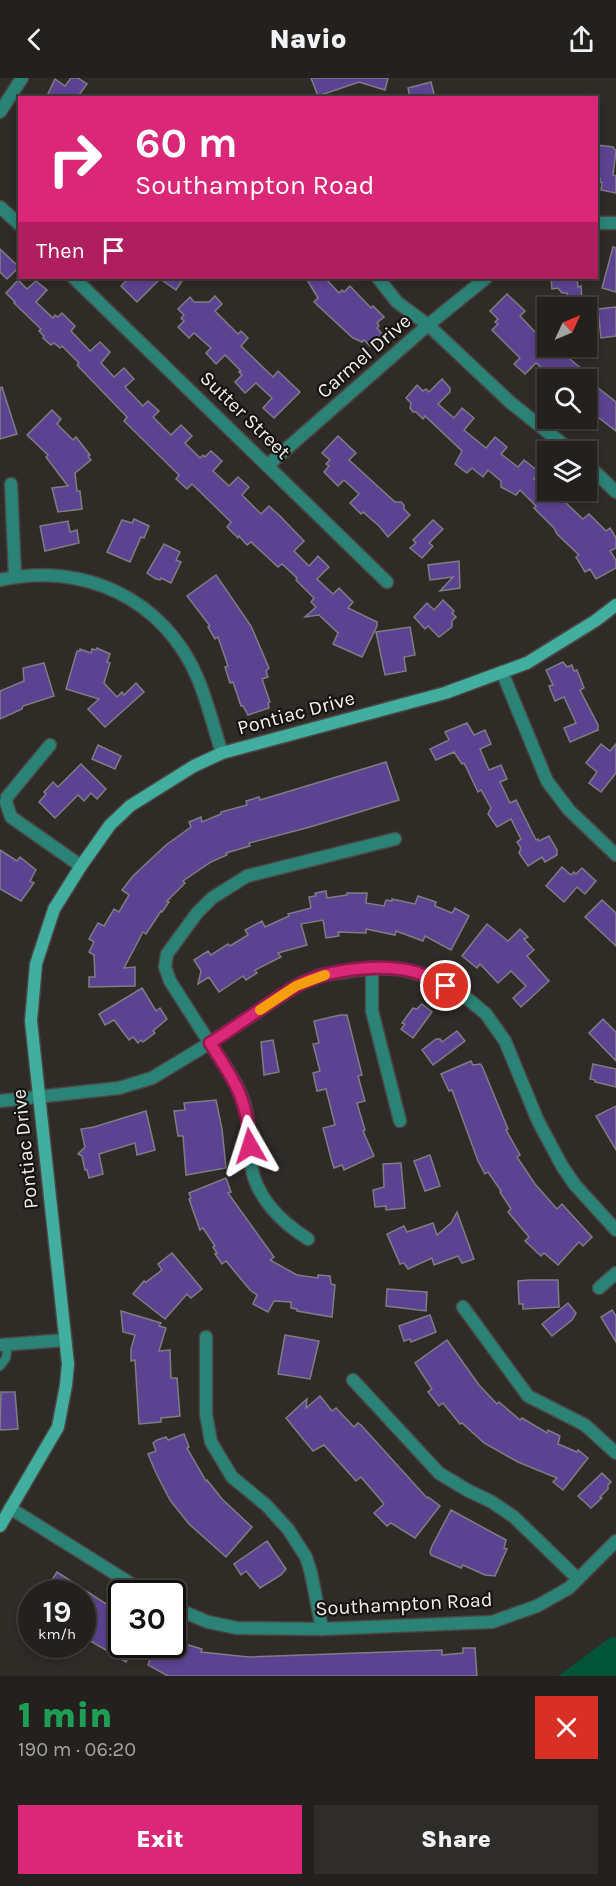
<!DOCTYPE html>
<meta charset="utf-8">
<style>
body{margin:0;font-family:Karla,sans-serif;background:#2f2d2a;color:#f1f3f6;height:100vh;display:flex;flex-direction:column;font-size:22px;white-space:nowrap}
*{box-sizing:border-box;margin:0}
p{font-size:20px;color:#a3a3a4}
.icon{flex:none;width:33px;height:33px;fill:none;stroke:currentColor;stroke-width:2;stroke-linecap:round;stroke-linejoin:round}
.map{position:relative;height:1598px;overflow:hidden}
.details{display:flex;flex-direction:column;background:#23201d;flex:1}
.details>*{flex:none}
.top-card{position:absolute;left:18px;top:18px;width:580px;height:183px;border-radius:0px;box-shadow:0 3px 9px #0003,0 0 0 2px #403e3b;background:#db2777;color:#fff;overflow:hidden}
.needle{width:39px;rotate:46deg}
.tools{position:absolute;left:537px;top:219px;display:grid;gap:12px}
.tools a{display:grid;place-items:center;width:60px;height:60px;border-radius:0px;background:#23201d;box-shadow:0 3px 9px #0003,0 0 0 2px #403e3b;font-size:30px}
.speed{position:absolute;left:18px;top:1502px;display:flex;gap:12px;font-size:30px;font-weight:700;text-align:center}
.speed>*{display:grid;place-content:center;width:78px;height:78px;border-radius:50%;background:#23201d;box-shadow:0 3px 9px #0003,0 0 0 2px #403e3b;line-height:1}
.speed small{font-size:15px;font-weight:400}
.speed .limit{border:3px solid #111;border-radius:9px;background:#fff;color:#111}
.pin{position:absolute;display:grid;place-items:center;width:51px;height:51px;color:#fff;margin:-26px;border:3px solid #fff;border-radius:50%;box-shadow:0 2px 6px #0007}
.me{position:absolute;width:66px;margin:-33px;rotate:354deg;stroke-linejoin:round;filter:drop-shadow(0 0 4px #0008)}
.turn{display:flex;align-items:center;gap:21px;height:126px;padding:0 18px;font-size:27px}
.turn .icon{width:78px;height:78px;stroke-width:2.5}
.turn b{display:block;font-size:42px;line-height:51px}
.then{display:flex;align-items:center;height:57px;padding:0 18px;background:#0003;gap:12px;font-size:22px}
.round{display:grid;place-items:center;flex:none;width:63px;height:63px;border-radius:0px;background:#2f2d2a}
.headline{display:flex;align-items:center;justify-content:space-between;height:102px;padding:0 18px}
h1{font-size:36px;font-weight:800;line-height:45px;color:#1e9e55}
.button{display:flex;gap:12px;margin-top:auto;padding:12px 18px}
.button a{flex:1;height:69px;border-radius:0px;background:#db2777;color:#fff;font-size:24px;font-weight:800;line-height:69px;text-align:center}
.button a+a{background:#2f2d2a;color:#f1f3f6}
header{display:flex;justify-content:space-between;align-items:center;height:78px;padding:0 18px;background:#23201d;font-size:27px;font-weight:800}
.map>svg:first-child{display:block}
.green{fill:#025438}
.building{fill:#5c4392;stroke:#7f7d83;stroke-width:1.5}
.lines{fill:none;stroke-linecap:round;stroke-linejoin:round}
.lane-casing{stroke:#4b4743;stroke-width:11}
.street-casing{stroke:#4b4743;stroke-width:15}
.secondary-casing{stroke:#4b4743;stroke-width:15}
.lane{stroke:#2b8276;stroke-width:8}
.street{stroke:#2b8276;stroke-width:12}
.secondary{stroke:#41ae9f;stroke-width:12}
.route-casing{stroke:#8e194d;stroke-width:15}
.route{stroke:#db2777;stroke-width:10}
.slow{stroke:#f59e0b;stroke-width:10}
.labels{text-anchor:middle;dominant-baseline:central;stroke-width:4.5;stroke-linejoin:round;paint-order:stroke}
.street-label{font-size:20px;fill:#f4f1ef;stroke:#161412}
</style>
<header><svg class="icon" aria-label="back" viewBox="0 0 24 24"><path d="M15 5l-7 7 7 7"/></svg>Navio<svg class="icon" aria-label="share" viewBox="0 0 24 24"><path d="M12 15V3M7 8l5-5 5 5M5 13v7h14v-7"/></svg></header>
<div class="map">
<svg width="616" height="1598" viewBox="0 0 616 1598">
<rect width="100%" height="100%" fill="#2f2b27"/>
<path class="green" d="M611,1559H616V1598H558Z"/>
<g class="building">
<path d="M71,0H78L87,6L79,17L82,20H46L55,1L65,8Z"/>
<path d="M311,0H388L385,12L359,4L318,18Z"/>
<path d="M431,4L435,20H410L408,10Z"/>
<path d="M597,67L613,69L616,73L613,97L616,98V115L601,112L602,105L600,104V100L597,99Z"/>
<path d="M613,169L616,170V214L602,210Z"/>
<path d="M0,171L19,189L7,201L0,194Z"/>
<path d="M129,200H184L176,212L160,201L137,224L121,208Z"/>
<path d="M306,200H325L339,215L342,212L344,214L350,208L371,230L373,228L384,239L377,245L379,248L377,250L382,256L370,268L364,262L362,264L353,260L314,224L318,220Z"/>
<path d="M551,200H577L578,209L581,208L582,222H567V215H562L558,210L552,211Z"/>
<path d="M18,202L27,211L36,203L47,212L36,224L53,240L55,237L58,239L62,235L75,248L71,253L90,273L100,264L110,274L101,285L114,299L124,290L134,301L125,309L143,328L148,323L159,333L153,339L171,357L181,347L192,358L185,365L200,380L203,377L205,379L211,373L222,383L213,393L229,408L238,399L249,409L242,417L261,436L269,428L280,438L304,463L294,473L309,488L318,478L329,489L317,501L333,516L339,510L353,524L348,530L377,544V548L362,579L333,566L338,555L319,537L305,539L316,529L311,524L314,520L296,502L297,500L282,486L278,489L251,464L247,467L239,458L238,460L227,449L231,444L192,406L187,411L176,401L179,397L124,343L127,339L77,287L79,285L62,268L60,270L54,265L51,267L43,260L44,258L39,253L41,251L14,225L15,224L6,215Z"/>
<path d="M507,216L525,233L520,238L537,256L540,254L548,261V268H554L582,291L579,295L616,324V353L595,337L586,347V302H556L536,285L525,296L514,286L520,280L492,252L498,246L495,244L498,241L490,233Z"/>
<path d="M215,218L222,226L215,233L238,256L241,253L248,260L241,268L273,299L278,293L300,314L274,340L263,330L272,320L256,305L245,315L235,304L242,297L239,294L241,293L225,277L216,286L206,275L211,270L194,255L189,260L178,249L184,243L181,240L184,237L178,231L190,219L194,224H209Z"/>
<path d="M616,229V258L601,260L598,231Z"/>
<path d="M442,301L450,310V314L438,326L454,340L462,330L474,340L464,352L486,370L495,359L507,369L501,376L518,389L524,382L539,394L534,401L548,416L550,415L552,417L557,412H562L570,420L566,425L583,441L589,436L606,453L610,450L616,460V470L610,473L616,482V490L596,501L590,491L585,494L576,479L579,477L557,456L554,450L534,430L536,428L520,412L516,417L501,409V403L488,392L483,399L472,390L467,395L455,386L462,373L425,338L423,341L416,334H413L410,330L411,325L406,320L417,307L423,313L426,311L429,314Z"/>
<path d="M2,309L17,356L0,361V310Z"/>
<path d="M52,332L61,341L57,346L73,362L76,359L90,377L88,378L91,382L75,395L77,413H80L82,431L58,434L52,410L68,408L46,379L48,377L27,357Z"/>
<path d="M338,358L356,375L349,382L395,424H401L404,427V431L410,437L388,459L379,448L363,434L361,436L350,425L359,416L344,402L338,408L324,394L329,388L326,386L330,382L322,375Z"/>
<path d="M134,441L149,448L144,460L141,459L130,484L107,474L122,442L132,445Z"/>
<path d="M433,442L443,451L429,465L433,468L422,480L410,470L416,465L413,462Z"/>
<path d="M68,443L70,454L77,452L79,465L45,473L40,448Z"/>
<path d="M164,466L180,474L176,482L181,484L171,505L161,500L160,502L156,501L147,495Z"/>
<path d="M459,483L460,510L440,513L453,499L430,502L428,487Z"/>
<path d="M216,497L251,548L269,590L266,593L268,599L262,601L270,624L268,625L269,630L248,637L243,628H241L233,604L230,605L225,589L228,588L218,559L215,561L208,549L210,548L187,518Z"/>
<path d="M443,522L454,533L452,535L456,539L452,543V549L439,559L428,548L425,551L414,539L427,525L434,532Z"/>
<path d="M410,549L415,577L404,579L406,593L385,597L376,554Z"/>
<path d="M97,570L110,576L107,584L110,585L104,605L117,619L122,614L124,617L136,605L144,614L105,649L88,631L99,621L66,611L77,573H80V571L91,575L92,571L96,572Z"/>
<path d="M563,584L567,589L572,587L574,593L577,592L584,610L580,612L598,647V652L570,664L564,650L576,645L564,619L555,623L549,608L553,607L546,592Z"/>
<path d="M44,585L54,618L23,628L22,631L0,641V613L24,603L23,590Z"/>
<path d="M467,645L474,657L485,652L491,666L480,671L489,692L501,687L507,701L500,704L510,725L516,722L536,762L538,761L539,763L549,758L557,772V777L545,784L542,779L528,788L519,775L521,770L517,764L521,761L511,741L497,749L488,736L491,730L481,712L478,714L464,685L462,686L454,674L436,682L430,671L449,662L445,654Z"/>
<path d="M601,666L610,673L616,666V695L601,714L589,705L597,694L586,685Z"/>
<path d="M98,667L121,678L115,691L92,681Z"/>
<path d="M386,684L399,722L310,749L249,765L250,768L226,775L227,777L211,784L183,803L185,805L167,823L169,824L162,834L161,833L146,856L143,854L124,890L135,889V908L89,909V899H95L94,877L89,874L94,864L89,861L98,845L104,848L114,831L119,834L129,817L122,812L133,798L166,767L191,749L189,744L201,739L202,744L221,736V734L247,727L246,723L259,719L260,722Z"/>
<path d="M81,686L106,711L97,721L91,715L84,723L78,717L55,740L39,724L46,716L44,714L53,704L58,709Z"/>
<path d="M0,772L17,783L20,779L36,792L30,803L34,805L21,823L0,811Z"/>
<path d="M562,789L571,797L574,794L576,796L582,790L596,803L585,816L577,809L564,824L546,808Z"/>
<path d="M326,813L327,820L347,817V815H367L366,825L384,828L386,822L392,823V821L415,826L418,818L436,824L435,828L452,835L455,830L469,838L451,872L425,858L423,863L396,853L395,857L366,851V855L338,854L339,858L326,860L323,842L301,846L307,867L278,875L281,879L255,892L257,895L246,902L243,898L219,914L209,899L198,906L201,893L194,882L208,873L211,877L228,866L230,868L248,857L245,852L262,843L265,849L289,838L288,836L311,830L309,819L316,818L315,815Z"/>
<path d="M602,822L616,835V868L585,839Z"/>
<path d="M487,846L508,863L520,851L528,859L524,861L534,872L527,878L549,903L521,929L513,920L526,908L511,893L498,905L480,886L477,890L462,878Z"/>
<path d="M142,910L156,933L160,930L167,941L153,953L155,955L143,964L141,962L138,965L133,959L129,962L114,942L105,947L99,936Z"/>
<path d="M422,926L432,934L413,960L401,951L405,946L402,945L413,930L417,931Z"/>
<path d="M340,937H347L362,997L358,998L365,1023L357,1025L365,1052L363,1053L374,1078L344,1092L342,1087L334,1090L332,1084L323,1050L335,1047L326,1011L317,1013L313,995L320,993L313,966L319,965L314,943Z"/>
<path d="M603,941L616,954V983L589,955Z"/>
<path d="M457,953L465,963L433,987L422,972L436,961H440L442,964Z"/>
<path d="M273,962L279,994L264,997L261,964Z"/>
<path d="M471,983L473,987L480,986L482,988L508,1051L506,1052L520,1077L517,1079L535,1106L557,1131L562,1126L592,1159L583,1168L579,1164L558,1187L544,1175L541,1178L525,1163L529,1159L508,1134L511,1131L500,1114L501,1113L488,1094L485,1096L478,1083L452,1012L449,1013L441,996Z"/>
<path d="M593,986L616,991V1009L595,1004V1002L590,1001Z"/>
<path d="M216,1022L222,1051L226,1090L186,1097L183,1058H178L174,1033L185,1032L184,1025Z"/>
<path d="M616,1028V1072L596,1038Z"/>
<path d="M146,1033L155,1072L137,1077L135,1065L99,1076L103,1096L89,1100L87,1092H85L82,1078L78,1076L85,1069L81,1051L94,1049Z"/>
<path d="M430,1077L440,1108L425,1113L414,1083Z"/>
<path d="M401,1085L405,1130L386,1132V1128L375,1129L373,1112L384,1109L383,1086Z"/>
<path d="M226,1100L231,1114L228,1115L274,1179L270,1182L297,1197L318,1200V1197L330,1198L331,1206L335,1207L332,1239L297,1233V1231L291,1230V1224L274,1223L268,1234L253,1226L257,1217L250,1212L226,1183L222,1186L215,1176L217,1175L213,1169L215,1168L203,1150L200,1152L189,1121L191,1120L189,1115Z"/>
<path d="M457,1134L474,1181L462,1185L458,1178L434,1187L432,1180L408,1191L404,1185L400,1186L387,1156L404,1148L407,1154L433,1145L437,1157L451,1145Z"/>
<path d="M172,1175L202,1211L191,1220L187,1216L165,1241L133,1216L144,1203L146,1204L162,1192L158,1186Z"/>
<path d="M529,1202H558L559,1229L523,1231V1226H519L518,1203Z"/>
<path d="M387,1211L427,1214L426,1233L386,1228Z"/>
<path d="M568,1225L576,1235L572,1242L552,1258L542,1246Z"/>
<path d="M612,1232L616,1238V1264L601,1239Z"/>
<path d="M121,1233L161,1245L159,1248L166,1250L159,1273L170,1272L171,1300H177L180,1338L161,1340V1344L139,1346L135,1282L131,1283V1271L135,1257L123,1254Z"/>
<path d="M430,1237L436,1254L411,1264L410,1261L404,1263L399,1248Z"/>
<path d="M285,1257L319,1263L310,1301L278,1296Z"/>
<path d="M447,1262L479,1307L497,1326L499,1324L520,1342L522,1340L547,1355L548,1352L560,1358L558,1366L577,1374L578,1372L588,1380L563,1412L553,1404L557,1400L518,1384L484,1365L462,1345L460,1346L443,1325L439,1328L428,1314L432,1311L415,1285Z"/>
<path d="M1,1314H15L18,1351L0,1352Z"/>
<path d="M320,1318L332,1333L336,1330L354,1349L358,1345L361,1347L427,1420L428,1419L440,1428L415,1460L391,1445L387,1448L374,1435L384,1426L361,1399L356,1403L324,1367L313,1373L286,1340L307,1321L306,1330Z"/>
<path d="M184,1356L189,1369L187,1370L206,1403L207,1402L222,1421L252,1449L226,1479L189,1446L170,1422L156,1395L148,1376L156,1373L153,1365L157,1362L166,1359L168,1362Z"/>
<path d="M602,1395L611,1404L608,1407V1411L600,1419L602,1420L591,1430L578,1418Z"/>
<path d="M451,1432L506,1462L504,1470L507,1471L495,1498L485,1497L463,1487L461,1490L431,1477L430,1474L432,1468Z"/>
<path d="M267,1463L286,1491L281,1497L260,1510L246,1493L241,1497L234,1486Z"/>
<path d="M57,1494L117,1533L108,1547L122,1555V1566H172V1562L202,1571L201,1574L249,1579L442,1572V1577L463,1575V1570H475L477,1598H168L148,1587L150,1582L131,1574L126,1584L82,1558V1515H43Z"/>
</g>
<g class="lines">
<g class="lane-casing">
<path id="lane" d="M0,1288L6,1280L8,1266"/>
</g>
<g class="street-casing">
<g id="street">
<path d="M0,34L22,0"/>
<path d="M0,129L20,147"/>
<path d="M597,145H616"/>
<path d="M74,200L387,504"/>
<path d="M378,200L397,224L428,247L511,325L573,374"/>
<path d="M586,385L616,414"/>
<path d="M268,387L428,247L486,200"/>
<path d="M11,406L15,498"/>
<path d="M0,502C83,483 165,521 198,601C208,625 214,651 222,675"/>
<path d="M502,594L547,703L569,732L616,777"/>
<path d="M50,667L7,719L6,724L11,739L81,788"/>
<path d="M372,890V933L400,1043"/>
<path d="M0,1023L119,1010L152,1000L210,965L296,908L321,897L372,890L400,891L430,899L463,917L486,936L505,963L538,1043L562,1088L575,1107L616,1152"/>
<path d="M308,1161C281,1144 256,1119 251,1087C247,1064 251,1041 242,1019C234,999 221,982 209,964C196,944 183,923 170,903L165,889L167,876L197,835L212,820L247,798L395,761"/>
<path d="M599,1210L616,1195"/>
<path d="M463,1229L528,1318L585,1347L616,1375"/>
<path d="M206,1259V1336L211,1364L232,1399L266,1427L288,1451L306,1479L311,1495L322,1551"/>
<path d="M0,1267L65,1262"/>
<path d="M353,1302L439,1395L467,1412L492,1424L514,1439L578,1501"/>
<path d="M10,1430L146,1515"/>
<path d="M172,1529L208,1544L237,1550L322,1551L492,1544L537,1528L569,1510L616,1463"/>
</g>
</g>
<g class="secondary-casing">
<path id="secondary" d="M0,1448L58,1349L66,1307L68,1286L31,943L36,886L54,831L81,788L110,747L130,728L194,688L222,675L445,615L527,585L595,543L616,527"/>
</g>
<use href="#lane" class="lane"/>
<use href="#street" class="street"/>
<use href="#secondary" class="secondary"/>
</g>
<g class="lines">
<g class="route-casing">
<path id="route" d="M250,1068C248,1022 235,1003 210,965C239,947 266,926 295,909C321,893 369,887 399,891C415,892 432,900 446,908"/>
</g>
<use href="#route" class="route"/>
<path class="slow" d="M260,932L296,908L325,897"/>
</g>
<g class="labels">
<g class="street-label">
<text transform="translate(364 278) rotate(-41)">Carmel Drive</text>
<text transform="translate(245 337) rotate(44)">Sutter Street</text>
<text transform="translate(296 635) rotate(-15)">Pontiac Drive</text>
<text transform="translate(25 1071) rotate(-96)">Pontiac Drive</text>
<text transform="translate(404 1526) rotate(-3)">Southampton Road</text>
</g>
</g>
</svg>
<div class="tools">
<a><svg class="needle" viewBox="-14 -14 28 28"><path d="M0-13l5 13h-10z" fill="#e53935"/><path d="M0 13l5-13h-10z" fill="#a3a3a4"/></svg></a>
<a><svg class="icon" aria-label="search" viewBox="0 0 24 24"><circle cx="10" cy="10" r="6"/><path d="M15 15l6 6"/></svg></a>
<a><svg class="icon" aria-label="layers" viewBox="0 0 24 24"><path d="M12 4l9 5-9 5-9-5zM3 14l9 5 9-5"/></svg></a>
</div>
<div class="speed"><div>19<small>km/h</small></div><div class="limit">30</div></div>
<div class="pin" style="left:446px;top:908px;background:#d93025"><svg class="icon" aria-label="arrive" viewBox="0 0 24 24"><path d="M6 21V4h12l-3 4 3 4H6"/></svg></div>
<svg class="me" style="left:250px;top:1068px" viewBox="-20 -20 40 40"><path d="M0-17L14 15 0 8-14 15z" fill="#db2777" stroke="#fff" stroke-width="4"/></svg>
<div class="top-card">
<div class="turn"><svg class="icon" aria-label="right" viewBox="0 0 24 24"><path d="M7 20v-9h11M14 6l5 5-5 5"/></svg><div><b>60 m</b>Southampton Road</div></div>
<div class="then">Then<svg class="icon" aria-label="arrive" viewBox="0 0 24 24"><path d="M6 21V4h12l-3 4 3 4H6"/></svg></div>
</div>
</div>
<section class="details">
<div class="headline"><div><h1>1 min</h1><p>190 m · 06:20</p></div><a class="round" style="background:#d93025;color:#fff"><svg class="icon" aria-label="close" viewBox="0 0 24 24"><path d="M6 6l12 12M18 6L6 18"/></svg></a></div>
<div class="button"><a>Exit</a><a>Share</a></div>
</section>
